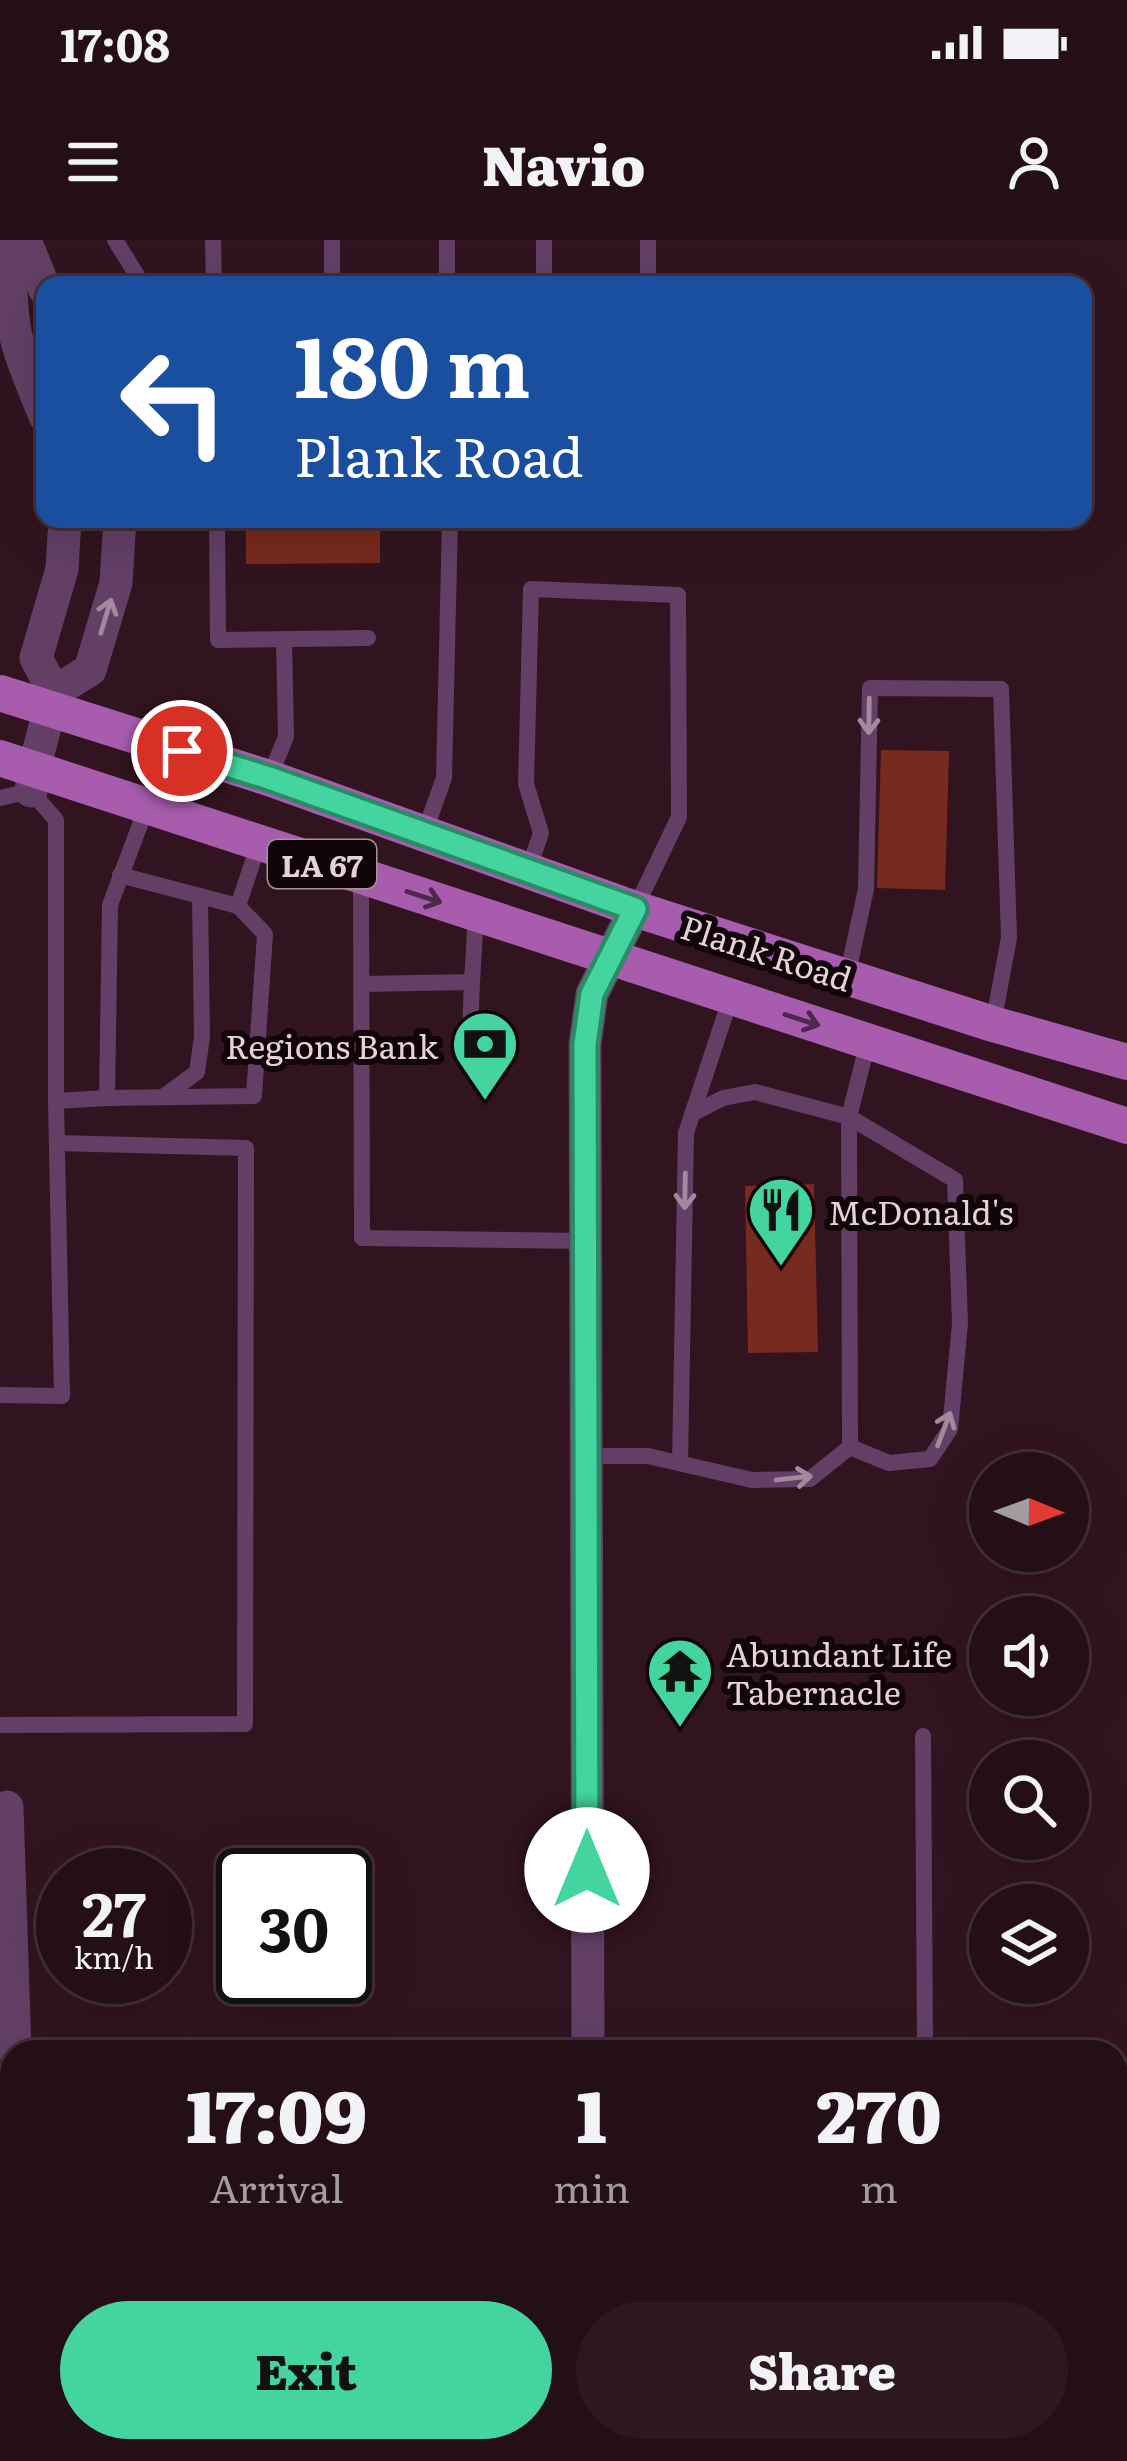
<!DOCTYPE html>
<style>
body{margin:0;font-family:Literata,serif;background:#2d1820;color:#f1f3f6;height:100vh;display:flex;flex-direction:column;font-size:45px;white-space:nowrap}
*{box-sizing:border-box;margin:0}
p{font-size:39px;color:#a39ca1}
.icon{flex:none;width:66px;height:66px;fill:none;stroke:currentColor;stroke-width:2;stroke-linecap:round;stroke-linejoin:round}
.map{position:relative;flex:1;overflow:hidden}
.drawer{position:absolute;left:0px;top:1800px;width:1128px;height:423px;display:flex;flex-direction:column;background:#250f17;border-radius:36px 36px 0 0;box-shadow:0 12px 48px #0002,0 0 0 3px #422f36}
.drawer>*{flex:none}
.top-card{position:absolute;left:36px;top:36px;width:1056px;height:252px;border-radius:24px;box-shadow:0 12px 48px #0002,0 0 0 3px #422f36;background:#1a4fa0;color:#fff;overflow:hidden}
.needle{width:78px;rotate:91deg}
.controls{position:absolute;left:969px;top:1212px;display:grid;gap:24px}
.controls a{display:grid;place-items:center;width:120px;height:120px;border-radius:50%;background:#250f17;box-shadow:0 12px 48px #0002,0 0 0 3px #422f36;font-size:60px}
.speed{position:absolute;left:36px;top:1608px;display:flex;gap:24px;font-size:60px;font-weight:700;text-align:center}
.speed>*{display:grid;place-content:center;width:156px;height:156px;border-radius:50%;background:#250f17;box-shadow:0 12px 48px #0002,0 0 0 3px #422f36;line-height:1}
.speed small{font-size:30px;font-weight:400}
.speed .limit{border:6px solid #111;border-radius:18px;background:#fff;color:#111}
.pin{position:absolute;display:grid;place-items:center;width:102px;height:102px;color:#fff;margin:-51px;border:6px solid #fff;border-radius:50%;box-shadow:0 3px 12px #0007}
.me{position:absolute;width:132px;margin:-66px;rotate:0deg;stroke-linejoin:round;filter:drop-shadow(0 0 9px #0008)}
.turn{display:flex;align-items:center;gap:42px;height:252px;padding:0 60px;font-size:54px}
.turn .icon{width:156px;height:156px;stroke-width:2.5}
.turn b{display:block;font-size:84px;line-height:102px}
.eta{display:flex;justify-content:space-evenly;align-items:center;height:204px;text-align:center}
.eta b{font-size:72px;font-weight:800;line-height:84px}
.primary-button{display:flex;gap:24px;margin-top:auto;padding:24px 60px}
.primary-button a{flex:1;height:138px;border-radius:72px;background:#44d49f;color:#111;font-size:48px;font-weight:800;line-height:138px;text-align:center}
.primary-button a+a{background:#2d1820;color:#f1f3f6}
.status{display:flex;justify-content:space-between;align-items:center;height:84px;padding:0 60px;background:#250f17;direction:ltr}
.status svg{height:33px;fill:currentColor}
header{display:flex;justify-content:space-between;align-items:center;height:156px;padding:0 60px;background:#250f17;font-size:54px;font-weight:800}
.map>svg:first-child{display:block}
.building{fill:#772a1e}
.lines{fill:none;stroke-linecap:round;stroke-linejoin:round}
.service{stroke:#633f66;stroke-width:16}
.minor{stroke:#633f66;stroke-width:33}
.primary{stroke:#a75cae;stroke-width:36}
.oneway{stroke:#a4889e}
.oneway2{stroke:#4c284b}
.route-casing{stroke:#2c8a67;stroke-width:30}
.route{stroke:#44d49f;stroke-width:21}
.labels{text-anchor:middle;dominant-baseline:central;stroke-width:12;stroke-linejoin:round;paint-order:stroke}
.shield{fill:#100509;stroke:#a69499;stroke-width:3}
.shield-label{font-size:30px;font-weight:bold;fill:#e6d1d7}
.street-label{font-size:33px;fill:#e6d1d7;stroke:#100509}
.poi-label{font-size:33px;fill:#e6d1d7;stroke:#100509;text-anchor:start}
</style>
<div class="status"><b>17:08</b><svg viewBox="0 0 49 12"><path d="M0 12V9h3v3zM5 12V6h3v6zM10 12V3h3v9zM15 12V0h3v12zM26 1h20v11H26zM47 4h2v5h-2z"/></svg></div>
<header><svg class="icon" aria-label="menu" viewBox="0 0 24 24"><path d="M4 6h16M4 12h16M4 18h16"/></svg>Navio<svg class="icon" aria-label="person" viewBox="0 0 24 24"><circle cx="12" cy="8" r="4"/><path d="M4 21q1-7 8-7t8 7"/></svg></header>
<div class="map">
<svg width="1127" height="2221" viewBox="0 0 1127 2221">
<rect width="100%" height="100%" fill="#31141f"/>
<g class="building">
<path d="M246,279H380V323L246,324Z"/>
<path d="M881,510L949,511L945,650L877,648Z"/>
<path d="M814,944L818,1112L748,1113L745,946Z"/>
</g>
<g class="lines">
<g class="service">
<path d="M115,0L143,45"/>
<path d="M213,0L214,45"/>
<path d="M332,0V45"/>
<path d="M447,0V45"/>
<path d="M544,0V45"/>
<path d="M648,45V0"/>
<path d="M217,279L218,400L368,398"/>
<path d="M269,538L286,497L284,399"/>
<path d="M0,558L31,551L56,580V861L62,1156L0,1155"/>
<path d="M424,594L444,538L450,279"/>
<path d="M528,631L541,593L526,544L531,349L678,355L679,577L635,669"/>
<path d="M120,635L238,666L259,603"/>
<path d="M361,637L362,998L586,1001"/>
<path d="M847,737L866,649L870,448L1001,449L1009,698L993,784"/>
<path d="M362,744L472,742L476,674"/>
<path d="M470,792L472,742"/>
<path d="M163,857L197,832L202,797L200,656"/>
<path d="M107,858L254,856L265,694L238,666"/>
<path d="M56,861L107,858L110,665L147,566"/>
<path d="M692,874L723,858L755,852L849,877L955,940L960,1084L950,1189L930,1219L889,1223L850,1207"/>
<path d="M586,1216H648L752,1240L810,1239L850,1207L849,877L868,802"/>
<path d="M680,1223L686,893L731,757"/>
<path d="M0,1485L245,1484L246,908L57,903"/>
<path d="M588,1808L925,1805L923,1496"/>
<path d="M929,2211V2221"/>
</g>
<g class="minor">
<path d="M12,0C11,35 9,71 18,105C25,129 36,153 45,176"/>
<path d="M25,0L45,50"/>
<path d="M54,452L90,430L116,343L120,279"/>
<path d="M31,551L34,529L54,452L36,418L62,329L65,279"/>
<path d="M7,1567L15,1812"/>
<path d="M588,1812L585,804L592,754L635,669"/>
<path d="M590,2211V2221"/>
<path d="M0,2220L32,2221"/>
</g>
<g class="primary">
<path d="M0,453L269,538L635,669L993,784L1127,822"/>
<path d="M0,518L1127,886"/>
</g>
</g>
<defs><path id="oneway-shaft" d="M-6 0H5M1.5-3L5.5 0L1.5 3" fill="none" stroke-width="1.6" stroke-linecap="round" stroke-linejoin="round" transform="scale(3)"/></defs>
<g class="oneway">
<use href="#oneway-shaft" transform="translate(106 376) rotate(-73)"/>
<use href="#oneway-shaft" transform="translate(869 476) rotate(91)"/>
<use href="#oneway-shaft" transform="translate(685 951) rotate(91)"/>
<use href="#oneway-shaft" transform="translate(944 1189) rotate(-69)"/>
<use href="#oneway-shaft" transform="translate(794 1238) rotate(-6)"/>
</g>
<g class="oneway2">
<use href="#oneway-shaft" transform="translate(424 657) rotate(18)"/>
<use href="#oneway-shaft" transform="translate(802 780) rotate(18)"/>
</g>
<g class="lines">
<g class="route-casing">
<path id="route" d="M182,511L269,538L635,669L592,754L585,804L587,1630"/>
</g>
<use href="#route" class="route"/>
</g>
<defs>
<g id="bank-pin" transform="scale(3.45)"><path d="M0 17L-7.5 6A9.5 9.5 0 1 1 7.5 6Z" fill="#44d49f" stroke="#100509"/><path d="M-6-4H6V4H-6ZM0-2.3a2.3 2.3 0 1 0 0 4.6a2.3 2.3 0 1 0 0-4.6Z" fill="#111"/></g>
<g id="restaurant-pin" transform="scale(3.45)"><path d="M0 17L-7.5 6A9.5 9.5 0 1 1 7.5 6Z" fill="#44d49f" stroke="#100509"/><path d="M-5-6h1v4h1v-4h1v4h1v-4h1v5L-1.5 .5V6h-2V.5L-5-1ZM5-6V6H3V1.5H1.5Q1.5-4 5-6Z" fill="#111"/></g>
<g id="temple-pin" transform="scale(3.45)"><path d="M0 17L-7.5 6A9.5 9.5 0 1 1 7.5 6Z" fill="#44d49f" stroke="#100509"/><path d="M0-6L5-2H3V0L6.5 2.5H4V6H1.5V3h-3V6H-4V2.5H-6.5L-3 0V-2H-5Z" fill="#111"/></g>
</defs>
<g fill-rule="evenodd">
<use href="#bank-pin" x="485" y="804"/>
<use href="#restaurant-pin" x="781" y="970"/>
<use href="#temple-pin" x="680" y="1431"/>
</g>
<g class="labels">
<rect class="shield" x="268" y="600" width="108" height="48" rx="9"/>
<g class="shield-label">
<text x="322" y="624">LA 67</text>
</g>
<g class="street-label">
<text transform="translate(767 711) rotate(18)">Plank Road</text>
</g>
<g class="poi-label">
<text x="438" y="804" text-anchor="end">Regions Bank</text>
<text x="828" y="970">McDonald's</text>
<text x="726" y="1412">Abundant Life<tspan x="726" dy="38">Tabernacle</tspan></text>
</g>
</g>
</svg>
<div class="controls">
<a><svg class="needle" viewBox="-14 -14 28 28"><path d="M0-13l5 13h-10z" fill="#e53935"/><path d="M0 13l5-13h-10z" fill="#a39ca1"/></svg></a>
<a><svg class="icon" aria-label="sound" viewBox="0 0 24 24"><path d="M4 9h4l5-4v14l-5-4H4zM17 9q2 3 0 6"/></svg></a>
<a><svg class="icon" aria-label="search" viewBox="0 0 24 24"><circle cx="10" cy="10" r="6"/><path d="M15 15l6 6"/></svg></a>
<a><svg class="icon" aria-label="layers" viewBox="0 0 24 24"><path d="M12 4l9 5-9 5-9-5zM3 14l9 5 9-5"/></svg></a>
</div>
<div class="speed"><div>27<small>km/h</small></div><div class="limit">30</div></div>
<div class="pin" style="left:182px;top:511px;background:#d93025"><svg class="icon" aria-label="arrive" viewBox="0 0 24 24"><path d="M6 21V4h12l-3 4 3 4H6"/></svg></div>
<svg class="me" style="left:587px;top:1630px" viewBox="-20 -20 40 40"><circle r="19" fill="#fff"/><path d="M0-13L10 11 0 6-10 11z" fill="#44d49f"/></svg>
<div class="top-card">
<div class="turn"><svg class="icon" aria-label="left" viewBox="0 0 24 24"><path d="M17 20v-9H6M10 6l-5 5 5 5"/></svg><div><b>180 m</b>Plank Road</div></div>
</div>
<section class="drawer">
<div class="eta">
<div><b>17:09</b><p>Arrival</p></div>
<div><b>1</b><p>min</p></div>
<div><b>270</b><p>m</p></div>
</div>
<div class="primary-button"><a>Exit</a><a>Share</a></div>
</section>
</div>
